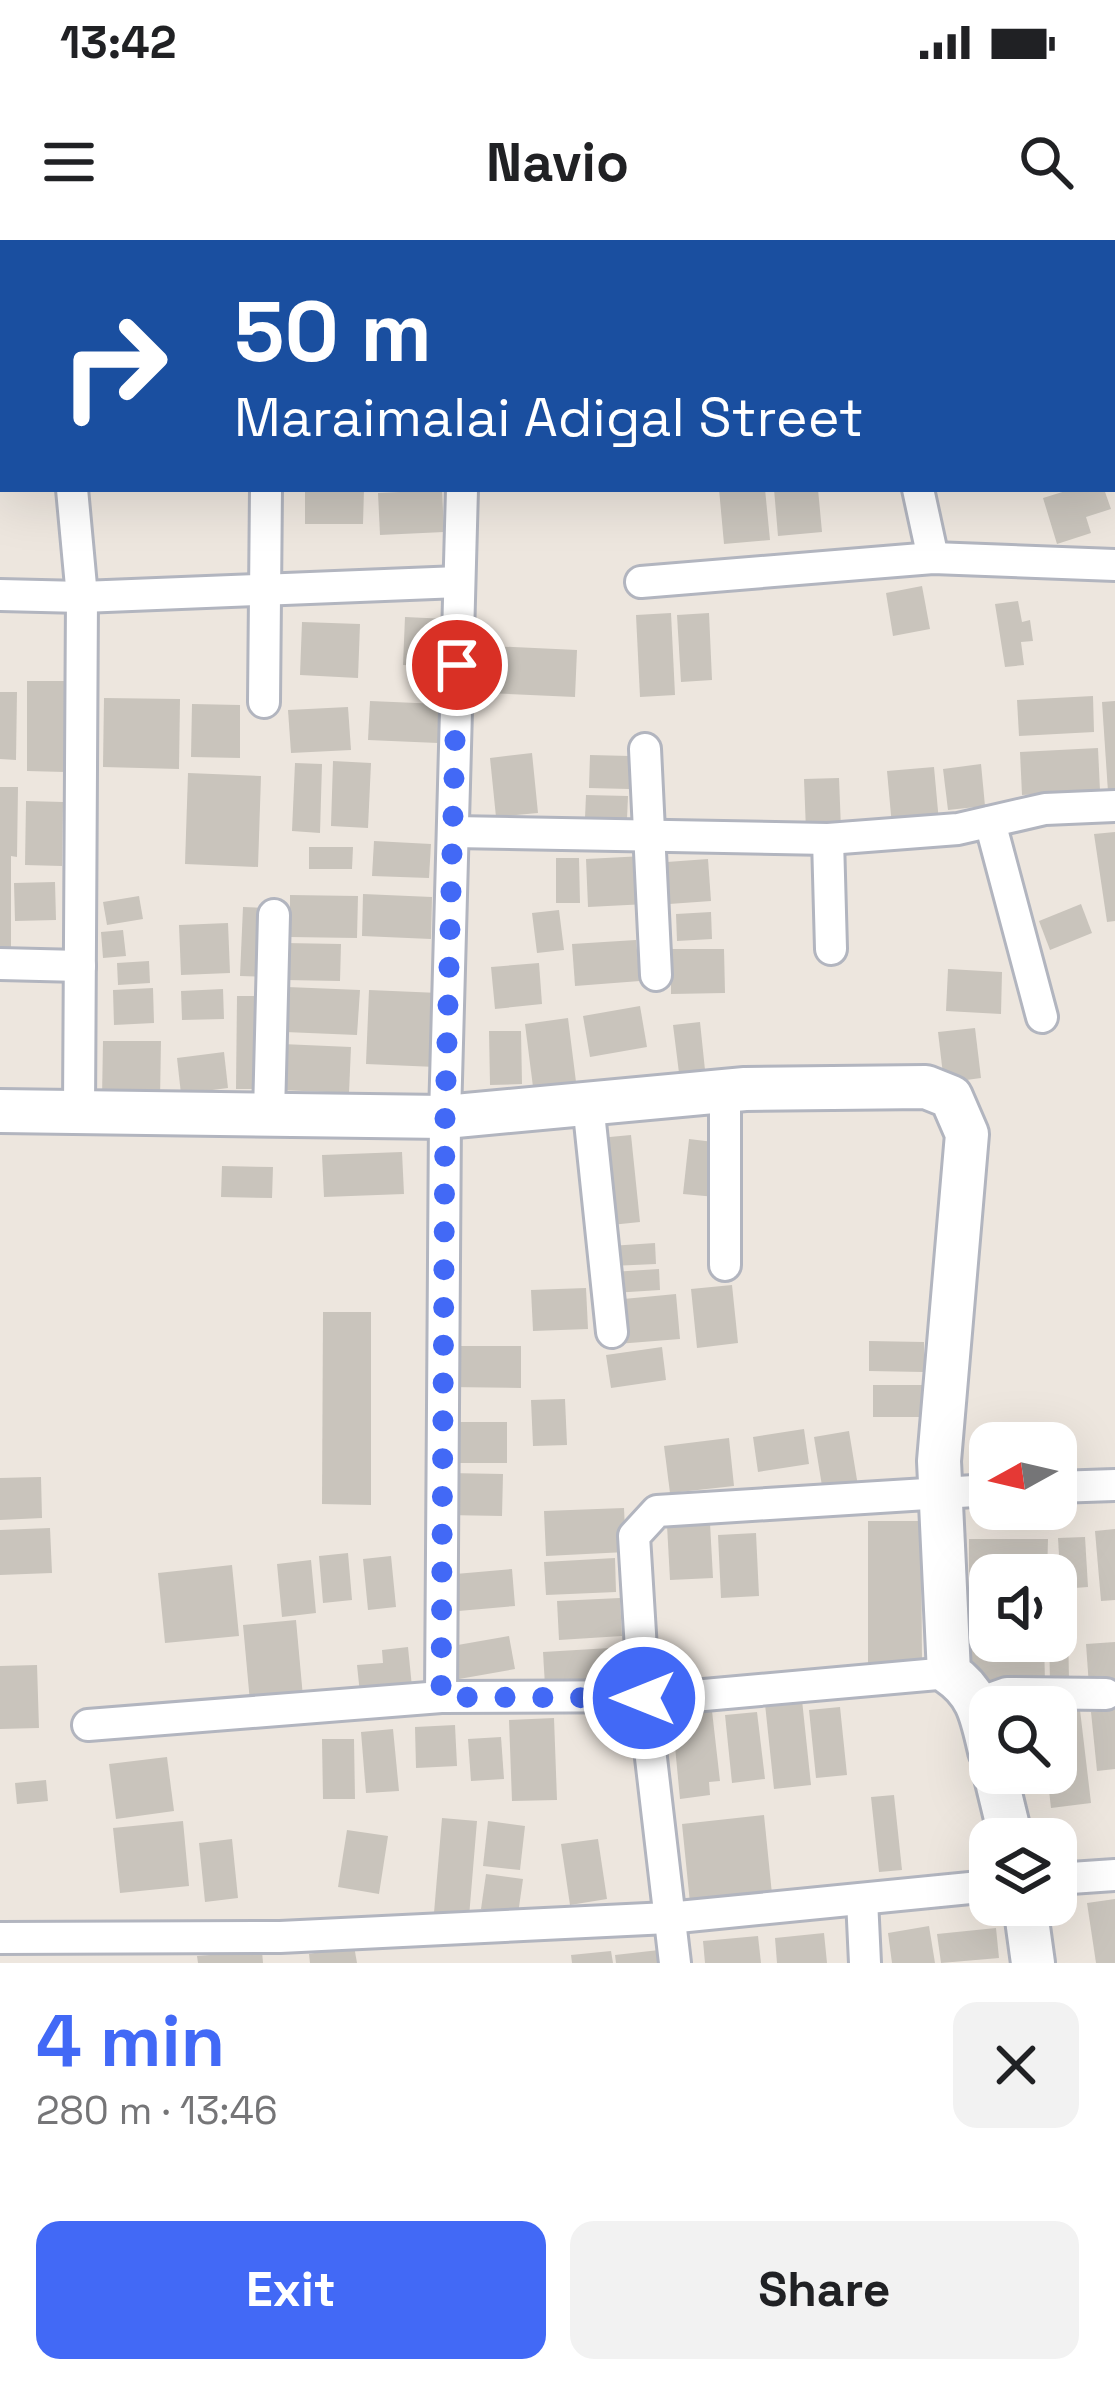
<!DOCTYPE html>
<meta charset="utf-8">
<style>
body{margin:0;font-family:"Space Grotesk",sans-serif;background:#f2f2f2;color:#202124;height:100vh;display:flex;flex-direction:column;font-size:45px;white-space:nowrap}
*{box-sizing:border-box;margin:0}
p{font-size:39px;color:#757577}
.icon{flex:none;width:66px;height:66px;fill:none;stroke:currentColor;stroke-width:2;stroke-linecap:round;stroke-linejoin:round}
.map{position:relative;height:1723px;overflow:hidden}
.drawer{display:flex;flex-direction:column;background:#fff;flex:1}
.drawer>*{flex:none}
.top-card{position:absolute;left:0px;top:0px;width:1116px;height:252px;box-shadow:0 12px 48px #0002;background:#1a4fa0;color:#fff;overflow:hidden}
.needle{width:78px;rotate:262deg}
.tools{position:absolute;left:969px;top:1182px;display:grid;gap:24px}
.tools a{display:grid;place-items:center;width:108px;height:108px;border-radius:24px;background:#fff;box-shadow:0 12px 48px #0002;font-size:60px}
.pin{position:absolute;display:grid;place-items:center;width:102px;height:102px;color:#fff;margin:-51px;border:6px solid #fff;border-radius:50%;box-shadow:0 3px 12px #0007}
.me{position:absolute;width:132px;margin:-66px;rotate:270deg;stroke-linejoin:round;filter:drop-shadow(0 0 9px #0008)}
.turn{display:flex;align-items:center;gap:42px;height:252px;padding:0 36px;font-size:54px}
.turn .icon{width:156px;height:156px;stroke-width:2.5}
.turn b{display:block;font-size:84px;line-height:102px}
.round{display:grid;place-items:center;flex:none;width:126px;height:126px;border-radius:24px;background:#f2f2f2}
.summary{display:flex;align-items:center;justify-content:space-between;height:204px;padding:0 36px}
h1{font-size:72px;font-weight:700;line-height:90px;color:#4269f6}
.action{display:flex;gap:24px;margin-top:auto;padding:24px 36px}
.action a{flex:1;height:138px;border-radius:24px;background:#4269f6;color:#fff;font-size:48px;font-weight:700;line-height:138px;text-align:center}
.action a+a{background:#f2f2f2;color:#202124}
.status{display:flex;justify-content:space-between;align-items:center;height:84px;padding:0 60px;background:#fff;direction:ltr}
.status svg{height:33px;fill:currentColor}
header{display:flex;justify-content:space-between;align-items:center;height:156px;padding:0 36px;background:#fff;font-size:54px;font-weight:700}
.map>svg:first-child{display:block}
.building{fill:#c9c4bc}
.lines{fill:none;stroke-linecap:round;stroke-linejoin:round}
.street-casing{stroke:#b2b5bf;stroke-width:36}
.secondary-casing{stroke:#b2b5bf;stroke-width:48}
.street{stroke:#fff;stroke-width:30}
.secondary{stroke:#fff;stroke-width:42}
.route{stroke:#4269f6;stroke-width:21;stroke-dasharray:0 37.8}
</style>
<div class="status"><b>13:42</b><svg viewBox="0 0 49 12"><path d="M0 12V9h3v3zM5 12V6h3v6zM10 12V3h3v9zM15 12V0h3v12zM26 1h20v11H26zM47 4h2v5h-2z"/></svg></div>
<header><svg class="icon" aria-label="menu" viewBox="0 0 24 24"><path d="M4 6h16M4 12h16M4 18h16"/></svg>Navio<svg class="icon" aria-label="search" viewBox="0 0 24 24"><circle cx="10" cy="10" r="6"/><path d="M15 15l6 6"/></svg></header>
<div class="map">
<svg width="1115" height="1723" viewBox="0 0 1115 1723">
<rect width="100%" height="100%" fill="#ede6de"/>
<g class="building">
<path d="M305,249H364L363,284H305Z"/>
<path d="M719,249H765L770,300L724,304Z"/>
<path d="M774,249H818L822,292L778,296Z"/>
<path d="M1072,249H1104L1111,269L1086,277L1091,293L1057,304L1043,258Z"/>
<path d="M442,250L444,292L380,295L378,253Z"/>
<path d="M922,346L930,389L893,396L886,353Z"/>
<path d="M1018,361L1022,382L1030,380L1033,401L1021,402L1024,425L1005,427L995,364Z"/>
<path d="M671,373L675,455L640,457L636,375Z"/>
<path d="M709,373L712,440L681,442L677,375Z"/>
<path d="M405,377L448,379L446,427L403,425Z"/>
<path d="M302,382L360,384L358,438L300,435Z"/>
<path d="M489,406L577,410L575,457L487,453Z"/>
<path d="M27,441H66L65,532L27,531Z"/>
<path d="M0,452H17L16,520L0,519Z"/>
<path d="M1093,456L1094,492L1019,496L1017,460Z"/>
<path d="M104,458L180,459L179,529L103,527Z"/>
<path d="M370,461L440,464L438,503L368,500Z"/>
<path d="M1115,461V551L1108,552L1102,462Z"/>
<path d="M192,464L240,465V518L191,517Z"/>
<path d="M348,467L351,510L291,513L288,470Z"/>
<path d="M1098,508L1100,551L1022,555L1020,512Z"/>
<path d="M532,513L538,573L496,577L490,518Z"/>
<path d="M590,515L630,516L629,549L589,548Z"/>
<path d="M333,521L371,523L368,588L331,586Z"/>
<path d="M295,523L322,524L320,593L292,591Z"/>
<path d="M981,524L985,566L948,570L943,529Z"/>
<path d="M934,527L939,582L892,586L887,531Z"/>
<path d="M188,533L261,536L258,627L185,624Z"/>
<path d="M839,538L841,589L806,591L804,539Z"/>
<path d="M0,547H18L17,617L11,616V710H0Z"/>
<path d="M586,555L628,556L627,579L585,578Z"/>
<path d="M26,561L63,562L62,626L25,625Z"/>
<path d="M1115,592V681L1107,682L1094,594Z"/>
<path d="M374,601L431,604L429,638L372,636Z"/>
<path d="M309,607H353L352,629H309Z"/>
<path d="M644,616L647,664L588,667L586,619Z"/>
<path d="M556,618H579L580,663H556Z"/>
<path d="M708,619L711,661L669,664L667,622Z"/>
<path d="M55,642L56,680L15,681L14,643Z"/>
<path d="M363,654L432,657L431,699L362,696Z"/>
<path d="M290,655L358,656L357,698L290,697Z"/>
<path d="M139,656L143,679L107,685L103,662Z"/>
<path d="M1081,664L1092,693L1050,710L1039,681Z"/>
<path d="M243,667L270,668L268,737L240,736Z"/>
<path d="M559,670L564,710L537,713L532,673Z"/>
<path d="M711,672L712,699L677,701L676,674Z"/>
<path d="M228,683L230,733L181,735L179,685Z"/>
<path d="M123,690L126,716L103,718L101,692Z"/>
<path d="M636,700L640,741L575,746L572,704Z"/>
<path d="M285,703L341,704L340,741L285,740Z"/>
<path d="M671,709H724L725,753L671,754Z"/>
<path d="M149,721L150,743L118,745L117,723Z"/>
<path d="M539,723L542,764L495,769L491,727Z"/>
<path d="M948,729L1002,732L1001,774L946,771Z"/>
<path d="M287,747L360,750L357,795L285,792Z"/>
<path d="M153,748L154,783L114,785L113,750Z"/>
<path d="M223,749L224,779L182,780L181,751Z"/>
<path d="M369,750L439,753L436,827L366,824Z"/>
<path d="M237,756H260L259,849H236Z"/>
<path d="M640,766L647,807L590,817L583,776Z"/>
<path d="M568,778L576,842L533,847L525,784Z"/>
<path d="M700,782L705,830L679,833L673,785Z"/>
<path d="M975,788L981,838L944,843L938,792Z"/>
<path d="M489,791H521L522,844L490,845Z"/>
<path d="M103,801H161L160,859L102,858Z"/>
<path d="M282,804L351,807L349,853L280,850Z"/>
<path d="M224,812L228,848L181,854L177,818Z"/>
<path d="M631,895L640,982L611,985L599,898Z"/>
<path d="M689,899L722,903L716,957L683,954Z"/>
<path d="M402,912L404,954L324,957L322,915Z"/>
<path d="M222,926L273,927L272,958L221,957Z"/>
<path d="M655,1003L656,1024L611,1026L610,1006Z"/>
<path d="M659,1029L660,1050L613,1053L612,1032Z"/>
<path d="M732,1045L738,1103L697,1108L691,1049Z"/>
<path d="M586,1048L588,1089L533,1091L531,1050Z"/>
<path d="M676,1054L680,1099L617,1104L613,1060Z"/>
<path d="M323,1072H371V1265L322,1264Z"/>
<path d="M869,1101L924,1102V1132L869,1131Z"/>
<path d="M448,1106H521V1148L448,1147Z"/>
<path d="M662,1107L666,1140L611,1148L606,1115Z"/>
<rect x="873" y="1145" width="57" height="32"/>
<path d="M565,1159L567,1205L533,1206L531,1160Z"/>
<rect x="447" y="1182" width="60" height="41"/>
<path d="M804,1189L809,1224L758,1232L753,1197Z"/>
<path d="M849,1191L858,1246L823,1252L814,1197Z"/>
<path d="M729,1198L734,1246L670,1253L664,1206Z"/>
<path d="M448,1233L503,1234L502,1276L446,1275Z"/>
<path d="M41,1237L42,1278L0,1280V1238Z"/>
<path d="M624,1268L626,1312L546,1316L544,1271Z"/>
<path d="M868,1281H921L922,1424H868Z"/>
<path d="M710,1283L713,1338L670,1340L667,1285Z"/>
<path d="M50,1288L52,1333L0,1335V1290Z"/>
<path d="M1115,1289V1360L1101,1361L1095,1291Z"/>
<path d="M756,1293L759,1356L721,1358L718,1295Z"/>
<path d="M1085,1297L1088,1347L1061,1349L1058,1298Z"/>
<path d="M969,1299H1048L1047,1335H990V1344H969Z"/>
<path d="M348,1313L352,1360L323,1363L319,1316Z"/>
<path d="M391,1316L396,1367L368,1370L363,1319Z"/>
<path d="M615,1318L616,1352L546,1355L544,1322Z"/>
<path d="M311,1320L316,1373L282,1377L277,1324Z"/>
<path d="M232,1325L239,1396L165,1403L158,1333Z"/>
<path d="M512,1329L515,1366L447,1372L444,1335Z"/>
<path d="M990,1349V1392H967L966,1350Z"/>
<path d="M620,1358L622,1396L559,1400L557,1361Z"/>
<path d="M296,1380L304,1468L251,1473L243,1385Z"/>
<path d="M1056,1389H1068L1069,1440H1050L1049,1401H1056Z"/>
<path d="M509,1396L515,1429L459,1439L452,1406Z"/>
<path d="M965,1400L1044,1401L1045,1442L967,1440Z"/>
<path d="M1115,1402V1444L1089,1446L1086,1404Z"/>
<path d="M408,1407L413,1457L361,1463L357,1425L383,1423L382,1410Z"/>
<path d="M610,1408L612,1442L545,1446L543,1412Z"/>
<path d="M37,1425L39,1488L0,1489V1426Z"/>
<path d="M802,1460L811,1545L774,1549L765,1464Z"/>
<path d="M840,1467L847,1535L816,1538L809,1470Z"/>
<path d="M1115,1469V1529L1097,1531L1091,1472Z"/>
<path d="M1080,1470L1091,1563L1051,1568L1047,1533H1056V1473Z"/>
<path d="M712,1471L720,1541L709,1542L710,1555L680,1559L672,1475Z"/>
<path d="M757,1472L765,1539L732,1543L725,1475Z"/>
<path d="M554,1478L557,1560L512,1561L509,1480Z"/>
<path d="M455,1485L457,1526L416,1528L415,1487Z"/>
<path d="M393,1489L399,1551L366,1553L361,1492Z"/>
<path d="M501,1497L504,1539L471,1541L468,1499Z"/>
<path d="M322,1499H354L355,1559H323Z"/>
<path d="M167,1517L174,1571L116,1579L109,1524Z"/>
<path d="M46,1540L48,1561L17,1564L15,1543Z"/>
<path d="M894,1555L902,1630L879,1632L871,1557Z"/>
<path d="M764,1575L773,1664L691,1673L682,1584Z"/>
<path d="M442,1578L477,1581L469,1677L434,1673Z"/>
<path d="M183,1581L189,1646L120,1653L113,1588Z"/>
<path d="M488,1581L525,1586L520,1630L483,1626Z"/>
<path d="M347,1590L388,1596L379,1654L338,1647Z"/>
<path d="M232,1599L238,1658L205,1662L199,1603Z"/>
<path d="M598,1599L607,1659L570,1665L561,1604Z"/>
<path d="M486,1634L523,1639L518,1674L481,1669Z"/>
<path d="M1115,1659V1723H1096L1087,1663Z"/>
<path d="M929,1686L935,1723H892L888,1693Z"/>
<path d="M996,1688L999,1718L941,1723L937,1694Z"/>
<path d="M824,1693L827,1723H777L775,1698Z"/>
<path d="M758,1696L761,1723H705L703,1701Z"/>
<path d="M354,1706L357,1723H310L309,1714Z"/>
<path d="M668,1709L669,1723H616L615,1715Z"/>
<path d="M262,1711L263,1723H198L197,1716Z"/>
<path d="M611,1711L613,1723H572L571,1715Z"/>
</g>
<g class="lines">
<g class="street-casing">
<g id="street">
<path d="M850,0L851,3"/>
<path d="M1055,0L1056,3"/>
<path d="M267,3V0"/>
<path d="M471,3V0"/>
<path d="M0,56H3"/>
<path d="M1113,175L1115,181"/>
<path d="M72,249L82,357L79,871"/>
<path d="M918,249L933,318"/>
<path d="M641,342L933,318L1115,325"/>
<path d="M0,355L82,357L459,342"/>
<path d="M264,462L266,249"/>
<path d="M645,509L656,735"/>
<path d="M990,582L1042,777"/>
<path d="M453,592L828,599L958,589L1045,569L1115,566"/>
<path d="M828,599L831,709"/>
<path d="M0,724L80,726"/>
<path d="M725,851V1025"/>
<path d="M588,863L612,1092"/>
<path d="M269,874L274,675"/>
<path d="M1056,1247L1115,1245"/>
<path d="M441,1457L445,877L462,249"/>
<path d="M979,1463L1007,1453L1106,1454"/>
<path d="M88,1485L441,1457L693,1456L949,1433"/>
<path d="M1056,1639L1115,1635"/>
<path d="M862,1659L865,1723"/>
<path d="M0,1698L280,1697L668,1678L990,1646"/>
<path d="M675,1723L644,1458L634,1296L657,1271L990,1250"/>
</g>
</g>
<g class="secondary-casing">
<g id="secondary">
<path d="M0,871L445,877L745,849L926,847L951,857L967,894L939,1221L949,1433C979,1453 982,1478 990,1511"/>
<path d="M995,1533L1011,1599"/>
<path d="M1025,1665L1033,1723"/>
</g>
</g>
<use href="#street" class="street"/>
<use href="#secondary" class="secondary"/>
</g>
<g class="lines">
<path class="route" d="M457,425L445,877L441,1457L644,1458"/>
</g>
</svg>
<div class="tools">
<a><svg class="needle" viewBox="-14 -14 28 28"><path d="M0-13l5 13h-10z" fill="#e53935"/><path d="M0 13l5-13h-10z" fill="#757577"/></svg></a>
<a><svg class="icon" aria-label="sound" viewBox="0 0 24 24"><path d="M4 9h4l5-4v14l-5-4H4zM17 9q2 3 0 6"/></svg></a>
<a><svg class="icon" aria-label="search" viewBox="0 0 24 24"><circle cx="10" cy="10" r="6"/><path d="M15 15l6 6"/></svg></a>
<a><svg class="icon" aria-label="layers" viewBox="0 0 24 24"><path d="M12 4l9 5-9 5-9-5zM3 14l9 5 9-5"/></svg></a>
</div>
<div class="pin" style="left:457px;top:425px;background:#d93025"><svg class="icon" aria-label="arrive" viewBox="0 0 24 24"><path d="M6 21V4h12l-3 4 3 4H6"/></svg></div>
<svg class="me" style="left:644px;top:1458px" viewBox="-20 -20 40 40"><circle r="17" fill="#4269f6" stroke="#fff" stroke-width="3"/><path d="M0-11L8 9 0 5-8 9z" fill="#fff"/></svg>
<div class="top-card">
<div class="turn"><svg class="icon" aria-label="right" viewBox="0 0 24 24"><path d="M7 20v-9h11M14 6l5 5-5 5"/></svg><div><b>50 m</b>Maraimalai Adigal Street</div></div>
</div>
</div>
<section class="drawer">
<div class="summary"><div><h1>4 min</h1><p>280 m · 13:46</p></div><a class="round"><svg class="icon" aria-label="close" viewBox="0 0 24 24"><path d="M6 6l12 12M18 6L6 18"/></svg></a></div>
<div class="action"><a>Exit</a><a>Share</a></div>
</section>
